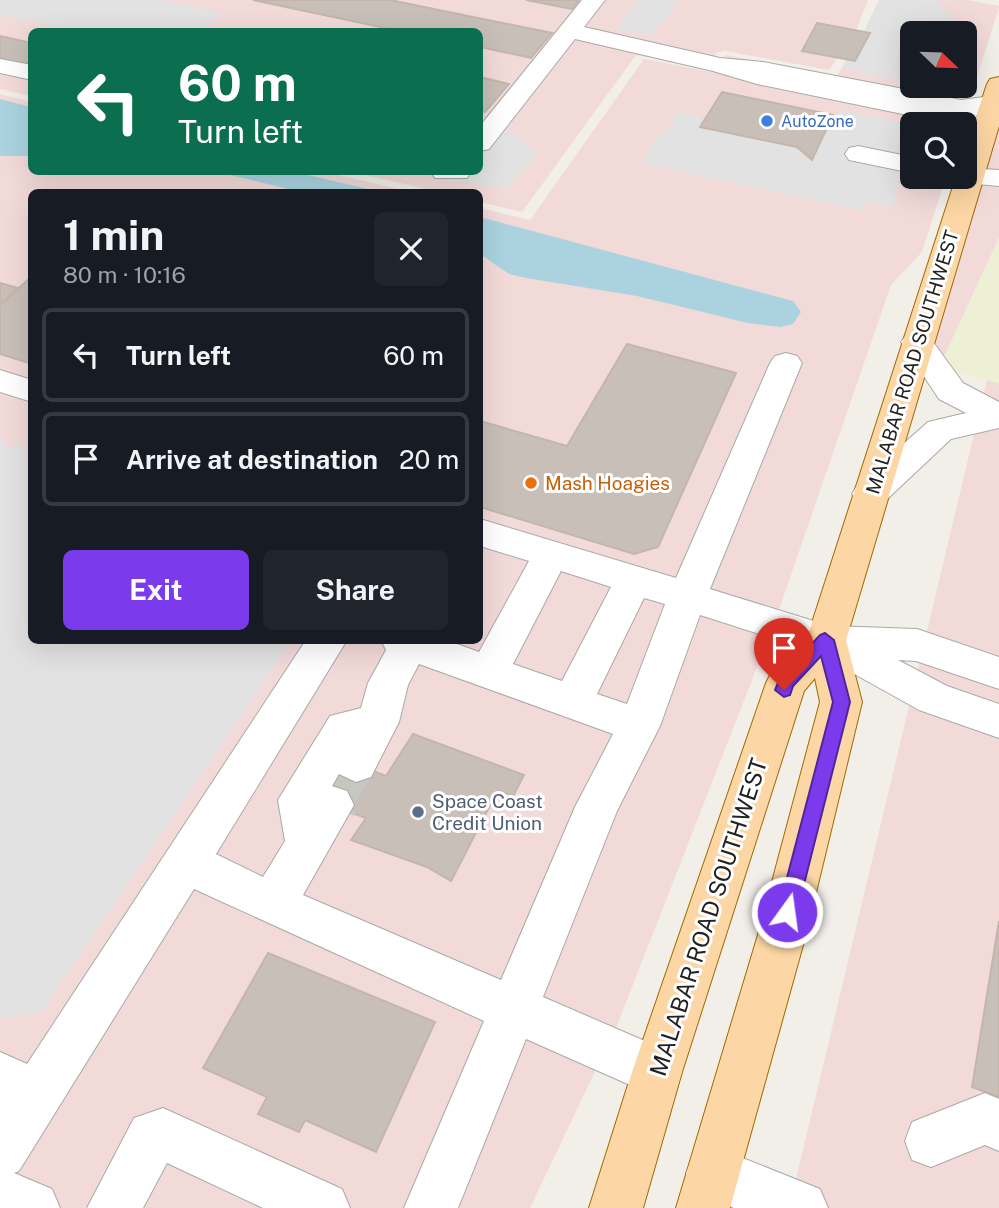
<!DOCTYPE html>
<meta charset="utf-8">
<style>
body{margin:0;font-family:"Public Sans",sans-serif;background:#20242c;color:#f1f3f6;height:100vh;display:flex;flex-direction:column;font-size:26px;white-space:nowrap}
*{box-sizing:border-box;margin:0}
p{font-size:23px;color:#9ea1a6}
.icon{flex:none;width:38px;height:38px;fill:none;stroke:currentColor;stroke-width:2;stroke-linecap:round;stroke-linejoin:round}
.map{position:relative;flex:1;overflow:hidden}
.details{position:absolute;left:28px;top:189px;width:455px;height:455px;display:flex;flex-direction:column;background:#171b24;border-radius:10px;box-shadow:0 7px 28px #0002}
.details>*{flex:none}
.top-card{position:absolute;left:28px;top:28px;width:455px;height:147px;border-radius:10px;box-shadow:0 7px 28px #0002;background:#0b6e4f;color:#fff;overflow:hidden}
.needle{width:46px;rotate:113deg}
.tools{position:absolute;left:900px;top:21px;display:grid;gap:14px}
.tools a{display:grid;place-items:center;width:77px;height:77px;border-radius:10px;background:#171b24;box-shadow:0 7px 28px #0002;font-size:35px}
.pin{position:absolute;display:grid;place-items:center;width:60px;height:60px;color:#fff;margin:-72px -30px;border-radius:50% 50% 50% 0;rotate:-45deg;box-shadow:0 0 7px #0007}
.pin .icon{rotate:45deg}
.me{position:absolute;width:77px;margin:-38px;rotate:14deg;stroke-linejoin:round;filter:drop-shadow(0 0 5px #0008)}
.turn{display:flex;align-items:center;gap:24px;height:147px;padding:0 35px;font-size:32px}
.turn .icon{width:91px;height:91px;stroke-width:2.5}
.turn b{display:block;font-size:49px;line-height:60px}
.round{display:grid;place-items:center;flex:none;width:74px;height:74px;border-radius:10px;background:#20242c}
.summary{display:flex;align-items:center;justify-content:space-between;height:119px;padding:0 35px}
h1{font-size:42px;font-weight:700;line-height:52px}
.cta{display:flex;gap:14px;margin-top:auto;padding:14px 35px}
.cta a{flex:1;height:80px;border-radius:10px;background:#7c3aed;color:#fff;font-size:28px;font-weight:700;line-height:80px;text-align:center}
.cta a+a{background:#20242c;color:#f1f3f6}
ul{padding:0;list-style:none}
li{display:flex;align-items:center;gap:21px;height:94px;margin:0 14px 10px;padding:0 21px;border:4px solid #363941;border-radius:10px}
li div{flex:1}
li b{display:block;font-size:26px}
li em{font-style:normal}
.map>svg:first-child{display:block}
.commercial{fill:#f2dad9;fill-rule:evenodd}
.farmland{fill:#eef0d5}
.parking{fill:#e2e2e2}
.water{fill:#aad3df}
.building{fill:#c7bfb8;stroke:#c4b6ab;stroke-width:2}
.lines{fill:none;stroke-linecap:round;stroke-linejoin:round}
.minor-tunnel-far1{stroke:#c8c6c1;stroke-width:39;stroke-dasharray:39 19;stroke-linecap:butt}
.minor-tunnel{stroke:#c8c6c1;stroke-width:49;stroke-dasharray:49 24;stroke-linecap:butt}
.minor-casing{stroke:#a9a9a9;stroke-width:2}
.major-casing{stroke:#a06b00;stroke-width:2}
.minor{fill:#fff;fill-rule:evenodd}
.major{fill:#fcd6a4;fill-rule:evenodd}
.route{fill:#7c3aed;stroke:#51269a;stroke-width:2}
.shop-dot{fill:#3f7fe0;stroke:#fff;stroke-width:2.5}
.food-dot{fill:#e8710a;stroke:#fff;stroke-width:2.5}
.service-dot{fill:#5c6f8a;stroke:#fff;stroke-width:2.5}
.labels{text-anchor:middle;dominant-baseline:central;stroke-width:6;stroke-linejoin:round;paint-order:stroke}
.far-shop-label{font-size:16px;fill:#366cbe;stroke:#fff;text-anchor:start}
.street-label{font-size:19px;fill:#222;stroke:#fff}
.food-label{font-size:19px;fill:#c56008;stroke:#fff;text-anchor:start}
.service-label{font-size:19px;fill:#4e5e75;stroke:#fff;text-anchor:start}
.near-street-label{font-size:23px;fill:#222;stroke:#fff}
</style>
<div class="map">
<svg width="999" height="1208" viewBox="0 0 999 1208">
<rect width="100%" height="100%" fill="#f2efe9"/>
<g class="commercial">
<path d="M0,0H868L855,33L829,70L725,51L717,52L708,66L636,55L522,212L480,202V192H440L351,172H480V32H32L31,96L0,89Z"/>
<path d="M879,0H968L999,6V8L962,124H912V177H946L922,252L891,285L774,624L618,1023L530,1208H0V94L31,102L32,172H324L413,192H32V640H480V208L530,220L644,59L716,73L726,55L837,76L846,60L856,61L869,34L864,32ZM912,33H964V86H912Z"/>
<path d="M999,129V238L939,368L927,365Z"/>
<path d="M987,380L999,383V1208H789Z"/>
</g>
<path class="farmland" d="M999,238V383L939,368Z"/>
<g class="parking">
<path d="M0,0H163L223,13L200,31H75L0,15Z"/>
<path d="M638,0H679L652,36L616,29Z"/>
<path d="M879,0H935L943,4L940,11L955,14L947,33H912V84L842,68L846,60L856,61L869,34L864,32Z"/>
<path d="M841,110L912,125V148L893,207L869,202L863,211L641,163L657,136L665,134L677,112L704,117L700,127L797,147L812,159L833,115Z"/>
<path d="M497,121L538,154L506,189L450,181L457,172H480V143Z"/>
<path d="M0,436L9,448L20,443L31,460L32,640L291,641L42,1011L0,1019Z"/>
</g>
<g class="water">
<path d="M0,99L31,107V156H0Z"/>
<path d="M218,172H295L381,192H301Z"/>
<path d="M480,217L793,301L801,312L793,324L780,327L748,323L637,296L526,278L509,274L480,254Z"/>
</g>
<g class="building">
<path d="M253,0H390L552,33L531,58L480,47V32H404Z"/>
<path d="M526,0H579L572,9Z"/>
<path d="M817,23L870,33L855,61L802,51Z"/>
<path d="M0,36L32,43V67L0,59Z"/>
<path d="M480,77L509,84L485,112L480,111Z"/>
<path d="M722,92L833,115L812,160L797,147L700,127Z"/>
<path d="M32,276V364L0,354V305Z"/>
<path d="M0,283L18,288L0,305Z"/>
<path d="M627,344L736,373L658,547L634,554L480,507V421L567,446Z"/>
<path d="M413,734L524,775L513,796L498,790L451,881L427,867L351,840L366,818L309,797L334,756L386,776Z"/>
<path d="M999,921V1097L972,1087Z"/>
<path d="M268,953L435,1022L376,1152L305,1120L299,1132L258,1114L267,1097L203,1068Z"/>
</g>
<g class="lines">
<path class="minor-tunnel-far1" d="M333,803L356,764"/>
<path class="minor-tunnel" d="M332,805L334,801"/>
<g class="minor-casing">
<g id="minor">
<path d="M582,0H605L584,27L720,58L763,62L961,100L999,95V109L975,116L981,118L995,140L991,146H973L964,133V124H951L757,84L713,71L575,39L489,149L480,151V126Z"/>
<path d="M0,59L32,65V80L0,73Z"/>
<path d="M858,146L912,157V173L849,160L845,154L849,148Z"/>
<path d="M964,168L999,170V186L954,182L951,177H964Z"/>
<path d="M431,172H471L467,178H435Z"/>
<path d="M917,332L928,335L963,383L999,402V428L951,439L883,503L870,507L857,503L852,494L857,485L928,422L966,413L939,399L901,342L906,335Z"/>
<path d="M786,353L797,356L802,363L710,589L830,626L917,629L999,657V689L916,661L898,660L947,686L999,704V738L919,710L813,651L700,615L660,726L617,811L543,997L675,1054L682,1072L675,1090L657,1097L526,1039L458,1208H404L484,1021L194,889L19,1171L14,1173L52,1189L60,1208H0V1052L27,1064L306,640H347L216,854L263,877L285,841L278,800L330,716L361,708L368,683L386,650L381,640H446L479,652L529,561L480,546V519L676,578L770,363L775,356ZM561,571L611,587L562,681L513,664ZM644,598L665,604L627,704L597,694ZM419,664L613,734L575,807L501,980L303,895L354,805L347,791L332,786L339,774L356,782L371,777L399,722L408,685Z"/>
<path d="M0,370L32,380V402L0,392Z"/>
<path d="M985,1093L999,1099V1151L985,1145L931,1167L912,1160L905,1141L912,1122Z"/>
<path d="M163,1108L342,1189L350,1208H263L167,1163L143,1208H87L134,1118Z"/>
<path d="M713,1146L820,1189L828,1208H734L694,1192L686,1173L694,1154Z"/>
</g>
</g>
<g class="major-casing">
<path id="major" d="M999,77V126L846,640L862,702L805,938L730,1208H676L757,938L820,702L815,678L804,691L682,1072L643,1208H589L632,1072L766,683L772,671L809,632L956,177H964V153L987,84L990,79Z"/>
</g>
<use href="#minor" class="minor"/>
<use href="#major" class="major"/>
</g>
<path class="route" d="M825,633L834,640L850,702L797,912L794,919L787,921L780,919L778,912L833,702L821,656L793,686L790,695L784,697L775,690L780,678L820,635Z"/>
<circle class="shop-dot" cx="767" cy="121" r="7"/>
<circle class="food-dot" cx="531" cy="483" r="7"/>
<circle class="service-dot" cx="418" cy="812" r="7"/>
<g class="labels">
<g class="far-shop-label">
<text x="781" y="121">AutoZone</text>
</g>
<g class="street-label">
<text transform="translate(912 362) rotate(-73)">MALABAR ROAD SOUTHWEST</text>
</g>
<g class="food-label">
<text x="545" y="483">Mash Hoagies</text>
</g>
<g class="service-label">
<text x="432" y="801">Space Coast<tspan x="432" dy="22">Credit Union</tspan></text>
</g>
<g class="near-street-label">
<text transform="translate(708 917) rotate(-72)">MALABAR ROAD SOUTHWEST</text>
</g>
</g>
</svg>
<div class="tools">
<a><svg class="needle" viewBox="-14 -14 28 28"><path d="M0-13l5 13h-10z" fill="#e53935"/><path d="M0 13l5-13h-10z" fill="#9ea1a6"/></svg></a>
<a><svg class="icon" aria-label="search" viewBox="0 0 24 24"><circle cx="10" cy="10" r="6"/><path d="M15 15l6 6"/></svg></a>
</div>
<div class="pin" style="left:784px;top:690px;background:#d93025"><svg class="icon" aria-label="arrive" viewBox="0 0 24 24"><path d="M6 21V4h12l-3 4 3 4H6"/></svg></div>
<svg class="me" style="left:787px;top:912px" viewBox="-20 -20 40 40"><circle r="17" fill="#7c3aed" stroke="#fff" stroke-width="3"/><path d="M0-11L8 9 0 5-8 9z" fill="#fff"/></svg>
<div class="top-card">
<div class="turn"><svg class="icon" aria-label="left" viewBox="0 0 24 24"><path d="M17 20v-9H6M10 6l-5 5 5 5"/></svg><div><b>60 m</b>Turn left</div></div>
</div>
<section class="details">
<div class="summary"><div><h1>1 min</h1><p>80 m · 10:16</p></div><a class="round"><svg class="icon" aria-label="close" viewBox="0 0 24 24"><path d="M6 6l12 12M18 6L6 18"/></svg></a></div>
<ul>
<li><svg class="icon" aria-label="left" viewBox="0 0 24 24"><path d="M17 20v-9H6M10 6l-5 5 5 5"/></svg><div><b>Turn left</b></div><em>60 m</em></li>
<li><svg class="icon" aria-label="arrive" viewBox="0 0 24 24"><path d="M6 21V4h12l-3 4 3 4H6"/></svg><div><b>Arrive at destination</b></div><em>20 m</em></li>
</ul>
<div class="cta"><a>Exit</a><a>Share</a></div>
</section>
</div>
